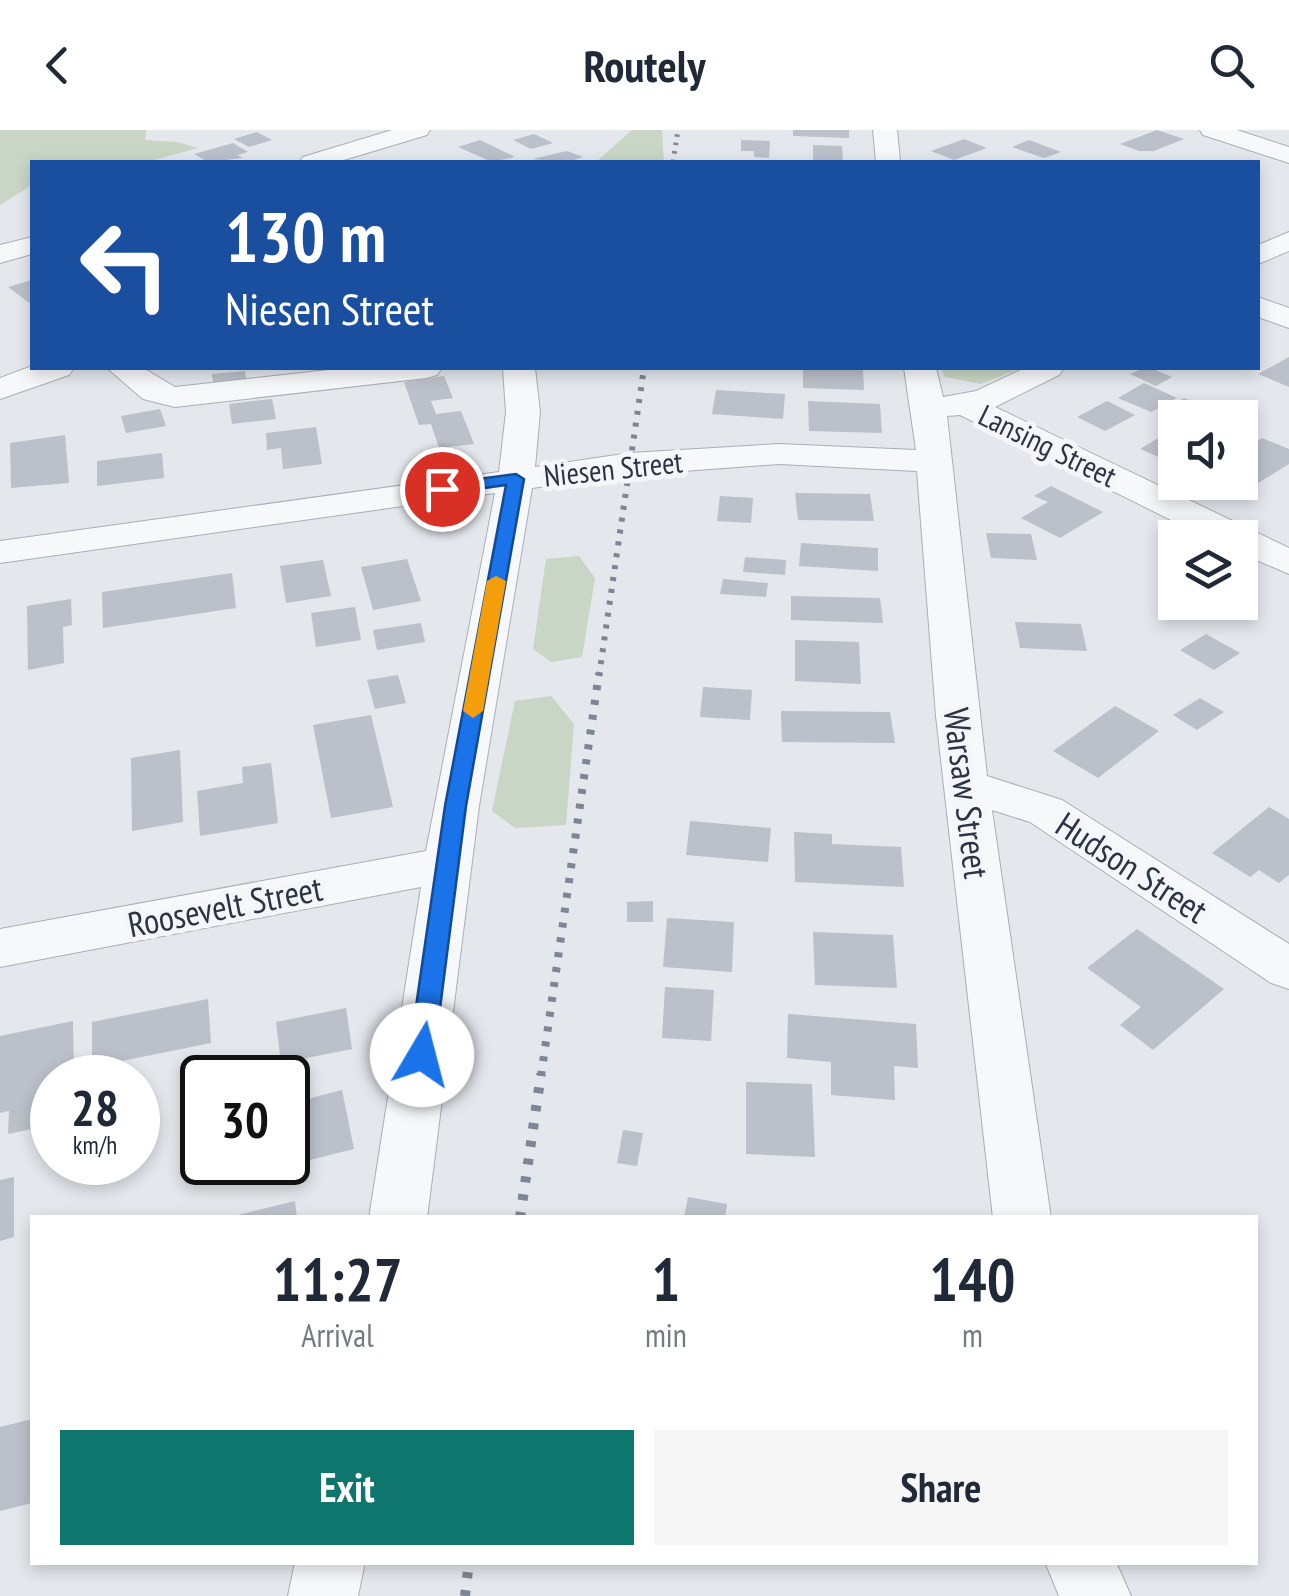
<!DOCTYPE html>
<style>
body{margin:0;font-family:"PT Sans Narrow",sans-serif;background:#f6f6f7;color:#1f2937;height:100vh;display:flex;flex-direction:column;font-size:38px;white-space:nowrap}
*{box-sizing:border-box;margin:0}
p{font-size:32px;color:#747a83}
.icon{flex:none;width:55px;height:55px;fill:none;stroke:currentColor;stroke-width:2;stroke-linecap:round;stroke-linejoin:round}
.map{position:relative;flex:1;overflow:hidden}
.panel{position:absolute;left:30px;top:1085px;width:1228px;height:350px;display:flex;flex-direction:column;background:#fff;border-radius:0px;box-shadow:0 5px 15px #0003}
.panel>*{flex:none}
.banner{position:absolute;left:30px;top:30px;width:1230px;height:210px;border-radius:0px;box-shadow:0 5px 15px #0003;background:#1a4fa0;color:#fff;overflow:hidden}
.fabs{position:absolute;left:1158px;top:270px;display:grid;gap:20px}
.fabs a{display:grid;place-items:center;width:100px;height:100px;border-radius:0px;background:#fff;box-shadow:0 5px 15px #0003;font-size:50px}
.speed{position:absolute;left:30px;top:925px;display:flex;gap:20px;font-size:50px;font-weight:700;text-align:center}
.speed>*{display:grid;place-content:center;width:130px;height:130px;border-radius:50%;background:#fff;box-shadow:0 5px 15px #0003;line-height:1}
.speed small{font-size:25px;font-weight:400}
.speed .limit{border:5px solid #111;border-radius:15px;background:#fff;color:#111}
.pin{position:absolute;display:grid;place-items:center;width:85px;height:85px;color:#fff;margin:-42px;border:5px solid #fff;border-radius:50%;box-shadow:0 2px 10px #0007}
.me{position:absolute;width:110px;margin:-55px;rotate:8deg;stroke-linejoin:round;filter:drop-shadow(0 0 8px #0008)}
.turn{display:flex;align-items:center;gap:35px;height:210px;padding:0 30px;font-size:45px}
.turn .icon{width:130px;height:130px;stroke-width:2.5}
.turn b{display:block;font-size:70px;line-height:85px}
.eta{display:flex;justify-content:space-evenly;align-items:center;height:170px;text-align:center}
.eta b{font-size:60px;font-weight:700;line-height:70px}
.primary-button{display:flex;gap:20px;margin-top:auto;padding:20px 30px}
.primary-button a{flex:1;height:115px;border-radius:0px;background:#0f766e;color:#fff;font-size:40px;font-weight:700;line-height:115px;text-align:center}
.primary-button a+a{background:#f6f6f7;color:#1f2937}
header{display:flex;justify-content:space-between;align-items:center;height:130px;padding:0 30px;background:#fff;font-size:45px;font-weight:700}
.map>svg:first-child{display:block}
.green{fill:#c9d6c5}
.building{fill:#bbc0ca}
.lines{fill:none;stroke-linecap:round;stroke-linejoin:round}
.minor-casing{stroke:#a9aeb7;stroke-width:2}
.minor{fill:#f7f8fa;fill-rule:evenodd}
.rail-far3{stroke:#7d8696;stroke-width:5;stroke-dasharray:2.5 6;stroke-linecap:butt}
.rail-far2{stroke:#7d8696;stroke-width:6;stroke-dasharray:4 8;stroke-linecap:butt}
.rail-far1{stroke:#7d8696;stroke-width:8;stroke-dasharray:5 10;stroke-linecap:butt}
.rail{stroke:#7d8696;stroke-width:10;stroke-dasharray:6 12;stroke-linecap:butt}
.route{fill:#1a73e8;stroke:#114b97;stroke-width:2.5}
.slow{fill:#f59e0b}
.labels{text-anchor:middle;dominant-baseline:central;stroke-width:10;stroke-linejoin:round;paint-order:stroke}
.far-street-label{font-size:30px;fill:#2b3445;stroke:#f4f6f9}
.street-label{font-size:35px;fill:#2b3445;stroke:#f4f6f9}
</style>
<header><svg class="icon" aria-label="back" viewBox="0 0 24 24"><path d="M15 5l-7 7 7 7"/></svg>Routely<svg class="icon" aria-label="search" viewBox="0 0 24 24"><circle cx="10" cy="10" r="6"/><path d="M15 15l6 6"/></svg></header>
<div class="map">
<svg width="1289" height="1466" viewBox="0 0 1289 1466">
<rect width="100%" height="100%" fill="#e4e7ec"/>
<g class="green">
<path d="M0,0H146L145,10L178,12L198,18L147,32H32V55L0,75Z"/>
<path d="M632,0H662L664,32H596Z"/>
<path d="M941,238H1021L981,254L945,247Z"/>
<path d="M579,426L595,448L582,527L551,532L533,519L546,429Z"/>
<path d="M551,566L574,594L566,695L515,698L492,681L515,571Z"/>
</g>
<g class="building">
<path d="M793,0H849V8L793,6Z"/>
<path d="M1157,0L1184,9L1154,21H1139L1120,14Z"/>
<path d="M257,2L272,10L249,17L234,9Z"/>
<path d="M534,4L553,13L531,19L513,10Z"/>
<path d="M964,9L987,18L954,30L931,21Z"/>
<path d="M480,10L515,27L492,32L458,17Z"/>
<path d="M741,10L770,11L769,28L754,27V21H741Z"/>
<path d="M1029,10L1061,22L1044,28L1012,17Z"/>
<path d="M233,13L248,22L237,25L243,28L208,32L194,24Z"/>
<path d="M813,15L842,16L843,32L813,31Z"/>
<path d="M567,21L583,27L568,32L532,29Z"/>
<path d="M32,150V175L8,157Z"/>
<path d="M1289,227V257L1258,244Z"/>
<path d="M803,238L863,239L864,260L803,258Z"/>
<path d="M1143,238H1151L1172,247L1156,256L1130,244Z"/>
<path d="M245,241L247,256L214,260L212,244Z"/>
<path d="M444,246L453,268L431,271L436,284L461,281L474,314L439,318L431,294L419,295L404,252Z"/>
<path d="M1144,253L1177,268L1151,282L1118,268Z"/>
<path d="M716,260L785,264L783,289L712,284Z"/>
<path d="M1184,268L1211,279L1199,288H1186L1166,279Z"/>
<path d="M272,269L276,289L232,294L229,274Z"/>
<path d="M808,271L880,274L882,303L809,301Z"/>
<path d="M1107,271L1135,285L1105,301L1077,287Z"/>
<path d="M160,279L166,296L126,303L121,286Z"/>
<path d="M316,297L322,334L283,339L281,318L267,320L266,303Z"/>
<path d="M1175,298V329L1170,332L1140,319Z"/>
<path d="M65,305L69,353L11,358L10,313Z"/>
<path d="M1262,308L1289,319V334L1237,366L1207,352H1240V321Z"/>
<path d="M162,323L164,348L97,356V331Z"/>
<path d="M1051,356L1103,382L1060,408L1021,388L1048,372L1034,366Z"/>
<path d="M795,363L870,364L874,391L798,390Z"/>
<path d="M720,366L753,368L751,393L717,391Z"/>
<path d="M986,403L1031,404L1037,430L991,428Z"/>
<path d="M801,413L878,418V441L799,436Z"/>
<path d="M745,427L786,430L785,445L743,442Z"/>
<path d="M407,429L421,471L373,480L361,437Z"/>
<path d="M323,430L331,466L286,473L280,436Z"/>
<path d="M232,443L236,478L103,498L102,462Z"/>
<path d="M723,449L768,453L766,467L720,464Z"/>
<path d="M791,466L880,468L883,493L791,490Z"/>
<path d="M71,469L72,495L63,497L64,533L28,540L27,476Z"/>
<path d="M355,477L361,510L316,517L311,483Z"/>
<path d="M1015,492L1081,494L1087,521L1020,518Z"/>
<path d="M421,493L425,512L377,520L373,500Z"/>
<path d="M1206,504L1240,523L1214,540L1180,520Z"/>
<path d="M795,510L859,512L861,554L795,551Z"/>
<path d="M398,545L406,573L375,579L367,550Z"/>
<path d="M703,557L752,560L750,590L700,587Z"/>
<path d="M1200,568L1224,582L1197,600L1173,585Z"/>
<path d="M1115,576L1159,601L1098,648L1053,621Z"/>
<path d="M781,581L890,582L895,613L782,612Z"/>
<path d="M371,585L393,677L331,688L313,595Z"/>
<path d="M180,620L183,692L132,701L131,628Z"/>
<path d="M271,633L278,693L200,706L197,661L243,653L242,637Z"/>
<path d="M1269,677L1289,689V745L1279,753L1259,740L1250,747L1212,723Z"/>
<path d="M690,691L771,698L768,732L686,725Z"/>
<path d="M794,702L832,704V714L901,717L904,757L795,752Z"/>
<path d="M653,771V792H627V772Z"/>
<path d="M667,788L734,792L732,842L663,837Z"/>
<path d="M1137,799L1224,859L1153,920L1120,895L1141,877L1087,838Z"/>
<path d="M813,802L893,805L897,858L815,855Z"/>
<path d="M665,857L714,860L711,911L662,908Z"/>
<path d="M208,869L211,913L92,937V892Z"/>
<path d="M346,878L352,919L281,933L276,892Z"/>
<path d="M788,884L916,894L918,938L894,936L895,970L831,965V932L787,928Z"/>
<path d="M73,891L74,948H52V995L8,1004L9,981L0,983V906Z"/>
<path d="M746,952L812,954L815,1027L746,1024Z"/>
<path d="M342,960L354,1019L253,1044L252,1032H288V974Z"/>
<path d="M623,1000L643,1003L637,1036L617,1033Z"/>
<path d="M14,1047V1107L0,1111V1050Z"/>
<path d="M688,1067L727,1074L725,1088H684Z"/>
<path d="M295,1071L297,1088H234V1086Z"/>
<path d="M32,1289V1373L0,1381V1297Z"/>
</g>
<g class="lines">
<g class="minor-casing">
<g id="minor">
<path d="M392,0H430L427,5L337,32H299L303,27Z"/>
<path d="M873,0H897L900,32H876Z"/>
<path d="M1200,0H1237L1289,17V33L1203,5Z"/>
<path d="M1289,102V121L1258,134V115Z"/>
<path d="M32,107V124L0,133V115Z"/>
<path d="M1258,167L1289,178V198L1258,187Z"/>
<path d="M32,236L74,238L69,245L0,269V248Z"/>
<path d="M107,238H143L175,257L346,238H442L437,245L426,248L175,277L143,269Z"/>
<path d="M503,238H535L540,282L535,337L630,323L779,314L916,320L904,238H936L943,267L976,261L1025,238H1064L1059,245L995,277L1289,418V444L1240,423V408H1207L960,285L947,286L987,646L1062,670L1289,814V859L1271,853L1030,692L992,680L1051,1088H993L936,586L917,341L779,334L630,345L532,358L479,676L427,1088H369L421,757L0,837V799L426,721L495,363L0,433V411L499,342L506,282Z"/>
<path d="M295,1432H365L358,1466H288Z"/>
<path d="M1045,1432H1116L1131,1466H1059Z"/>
</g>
</g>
<use href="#minor" class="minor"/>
<path class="rail-far3" d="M673,32L678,0"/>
<path class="rail-far2" d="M599,546L644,238"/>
<path class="rail-far1" d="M541,946L599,543"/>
<g class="rail">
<path d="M520,1088L541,944"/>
<path d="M465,1466L469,1432"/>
</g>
</g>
<path class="route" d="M516,344L524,349L466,676L434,925L431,932L422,935L412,932L409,925L445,676L506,355L442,364L433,359L442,354Z"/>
<path class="slow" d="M496,446L506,451L483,581L473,588L463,581L487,451Z"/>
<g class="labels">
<g class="far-street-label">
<text transform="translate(1048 315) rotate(26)">Lansing Street</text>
<text transform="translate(613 338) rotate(-6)">Niesen Street</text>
</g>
<g class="street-label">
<text transform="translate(967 663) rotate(83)">Warsaw Street</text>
<text transform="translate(1132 737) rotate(33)">Hudson Street</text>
<text transform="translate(225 776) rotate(-11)">Roosevelt Street</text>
</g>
</g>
</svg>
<div class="fabs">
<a><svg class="icon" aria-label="sound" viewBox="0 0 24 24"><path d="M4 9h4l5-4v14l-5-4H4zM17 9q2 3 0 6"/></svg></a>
<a><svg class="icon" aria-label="layers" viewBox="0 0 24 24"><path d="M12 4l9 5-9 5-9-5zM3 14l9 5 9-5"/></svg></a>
</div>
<div class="speed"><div>28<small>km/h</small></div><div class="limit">30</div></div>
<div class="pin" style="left:442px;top:359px;background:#d93025"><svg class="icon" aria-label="arrive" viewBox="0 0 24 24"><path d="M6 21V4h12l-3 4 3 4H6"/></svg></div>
<svg class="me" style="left:422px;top:925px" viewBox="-20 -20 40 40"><circle r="19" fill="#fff"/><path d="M0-13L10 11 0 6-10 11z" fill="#1a73e8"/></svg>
<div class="banner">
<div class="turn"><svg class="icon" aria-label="left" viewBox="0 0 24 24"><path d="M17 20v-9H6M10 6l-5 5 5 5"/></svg><div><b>130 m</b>Niesen Street</div></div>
</div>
<section class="panel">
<div class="eta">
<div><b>11:27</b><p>Arrival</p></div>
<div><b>1</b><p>min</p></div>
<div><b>140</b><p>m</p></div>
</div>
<div class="primary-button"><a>Exit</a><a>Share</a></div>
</section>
</div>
